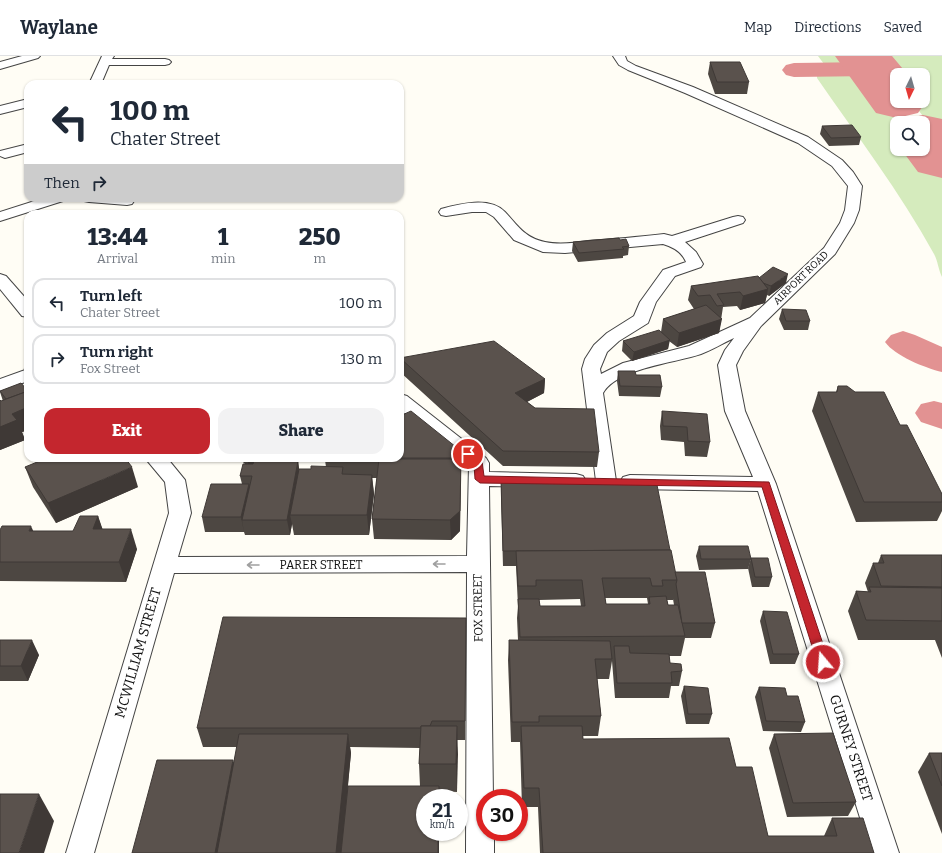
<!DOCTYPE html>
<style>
body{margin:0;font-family:Bitter,serif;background:#f2f2f3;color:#1f2937;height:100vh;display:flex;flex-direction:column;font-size:15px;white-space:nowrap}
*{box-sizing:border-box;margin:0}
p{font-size:13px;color:#747a83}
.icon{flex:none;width:22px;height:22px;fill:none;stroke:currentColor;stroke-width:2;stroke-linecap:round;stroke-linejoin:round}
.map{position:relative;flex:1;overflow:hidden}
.details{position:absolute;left:24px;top:154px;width:380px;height:252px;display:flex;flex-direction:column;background:#fff;border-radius:12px;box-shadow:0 1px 3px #0004}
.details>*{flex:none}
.hud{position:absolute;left:24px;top:24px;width:380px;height:122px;border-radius:12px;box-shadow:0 1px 3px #0004;background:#fff;color:#1f2937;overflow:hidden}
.needle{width:26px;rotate:185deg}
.buttons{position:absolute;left:890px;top:12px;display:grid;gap:8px}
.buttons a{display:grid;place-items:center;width:40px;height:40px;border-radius:8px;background:#fff;box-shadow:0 1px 3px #0004;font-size:20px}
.speed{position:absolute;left:416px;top:733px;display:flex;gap:8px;font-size:20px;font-weight:700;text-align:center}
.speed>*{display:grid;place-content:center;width:52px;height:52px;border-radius:50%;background:#fff;box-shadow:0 1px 3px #0004;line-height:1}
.speed small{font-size:10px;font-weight:400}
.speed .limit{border:6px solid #d22;background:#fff;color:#111}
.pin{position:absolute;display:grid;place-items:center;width:34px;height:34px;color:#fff;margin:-17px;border:2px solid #fff;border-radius:50%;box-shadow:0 1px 4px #0007}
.me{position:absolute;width:44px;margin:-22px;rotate:342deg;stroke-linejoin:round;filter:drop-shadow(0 0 3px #0008)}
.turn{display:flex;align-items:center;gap:14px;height:84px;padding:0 20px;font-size:18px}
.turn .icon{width:52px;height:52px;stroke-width:2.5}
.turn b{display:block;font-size:28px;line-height:34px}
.then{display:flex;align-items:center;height:38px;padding:0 20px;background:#0003;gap:8px;font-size:15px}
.eta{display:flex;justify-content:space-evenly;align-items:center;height:68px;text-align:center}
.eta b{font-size:24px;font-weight:800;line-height:28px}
.action{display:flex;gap:8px;margin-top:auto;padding:8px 20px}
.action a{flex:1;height:46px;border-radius:12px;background:#c4262e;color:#fff;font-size:16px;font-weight:800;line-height:46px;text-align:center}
.action a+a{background:#f2f2f3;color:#1f2937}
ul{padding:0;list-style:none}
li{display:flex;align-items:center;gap:12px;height:50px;margin:0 8px 6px;padding:0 12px;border:2px solid #e0e1e3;border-radius:12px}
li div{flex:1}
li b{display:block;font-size:15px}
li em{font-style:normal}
header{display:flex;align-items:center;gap:24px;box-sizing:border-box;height:56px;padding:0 20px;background:#fff;border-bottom:1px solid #e0e1e3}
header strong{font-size:19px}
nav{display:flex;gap:22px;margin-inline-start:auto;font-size:14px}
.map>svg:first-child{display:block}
.green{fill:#d5ebbd}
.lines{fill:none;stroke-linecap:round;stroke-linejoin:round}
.taxiway{fill:#e29292;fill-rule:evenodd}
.runway{fill:#e29292;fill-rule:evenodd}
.minor-casing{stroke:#444;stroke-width:2}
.minor{fill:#fff;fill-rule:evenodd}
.wall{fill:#4d4742;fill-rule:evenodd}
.shaded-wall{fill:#3f3936}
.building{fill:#5a524d;stroke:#3f3936}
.oneway{stroke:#a0a0a0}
.route{fill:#c4262e;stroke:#7f191e}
.labels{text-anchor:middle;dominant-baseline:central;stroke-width:4;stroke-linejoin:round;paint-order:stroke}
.far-street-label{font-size:10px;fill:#111;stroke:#fff}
.street-label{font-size:12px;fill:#111;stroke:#fff}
.near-street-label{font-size:14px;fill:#111;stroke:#fff}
</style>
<header>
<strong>Waylane</strong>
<nav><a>Map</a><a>Directions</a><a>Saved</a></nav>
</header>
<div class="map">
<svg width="942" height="797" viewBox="0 0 942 797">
<rect width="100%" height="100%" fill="#fffdf5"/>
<g class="green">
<path d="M818,0H846L850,5L841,8H824Z"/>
<path d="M876,0H942V84L911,45H923V19H897V27Z"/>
<path d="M832,17L858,18L868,21L903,67H897V93H923L942,118V221C938,213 938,205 934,198C900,136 857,80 817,22V19Z"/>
</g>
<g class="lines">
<g class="taxiway">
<path d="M873,6L881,8L885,13L881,18L873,20L794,21L786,19L782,14L786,9L794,7Z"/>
<path d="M903,275L915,279L942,291V316C925,312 895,300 885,286L891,279Z"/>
<path d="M934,345L942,347V373L921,366L915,357L921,348Z"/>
</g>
<g class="runway">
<path d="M835,0H892L908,19H897V45H923V38L927,44L918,57L897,62L876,57Z"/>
<path d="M923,59L942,63V122L918,116L901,93H923V67H899L900,64Z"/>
<path d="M897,69V87L891,78Z"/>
</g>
<g class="minor-casing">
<g id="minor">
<path d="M22,0H40L38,2L0,13V6Z"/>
<path d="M102,0H114L112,3H165L169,4L171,6L169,8L165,9H109L101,28H89Z"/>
<path d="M613,0H625L627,5L636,10L693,31L808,81L842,104L853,116L862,130L859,154L854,167L835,198L761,270L743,295L736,309L745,355L776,428L899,797H871L758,435L630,433L623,431L620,426L623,421L630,419L753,421L725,355L718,309L725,294L734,282C723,287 712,294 701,298C675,307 617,312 603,337L616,425L613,430L606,432L599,430L596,425L582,313L585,303L594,289L607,277L634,260L640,246L663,214L686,206C682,196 673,191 663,188L565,197L543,196L514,184L494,161L486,156H472L446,160L441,159L439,156L441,153C459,148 490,140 505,156C518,170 525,182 545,186C559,189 575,187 588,185C613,183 639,181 664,178L672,180L733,161L738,160L743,161L745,164L743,167L685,186L696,196L703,208L701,211L675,220L656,246L648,267L619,285L607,296L600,313L601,318L623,307L689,290L750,262L824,192L840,167L845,154L848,130L832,110L798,87L685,37L628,14L619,9Z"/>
<path d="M28,43V51L0,58V50Z"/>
<path d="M28,88V96L5,102L0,100V95Z"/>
<path d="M44,142H65L63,145L0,165V156Z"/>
<path d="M82,142H132L134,145L132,148L127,149L89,146L84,145Z"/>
<path d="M0,218L6,220L28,245V261L22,260L0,233Z"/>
<path d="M28,313V325L0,335V323Z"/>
<path d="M400,338L407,340L486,402L489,407V416L576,418L583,420L586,425L583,430L576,432L489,430L493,742H485V776H494V797H466L467,516L174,517L94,797H66L169,457L165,426L145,402H167L185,424L191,457L178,501L467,500L469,409L400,354Z"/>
</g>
</g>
<use href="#minor" class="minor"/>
</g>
<g class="wall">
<path d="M710,6L749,26L747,38H715L708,18Z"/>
<path d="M822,70L861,81L859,89L829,90L820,78Z"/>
<path d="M620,184L629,190L628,199L623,200V202L578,206L572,195L573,186Z"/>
<path d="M759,222L786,227L769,240L767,239L765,247L740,254L737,250L723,251L719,277L677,291L669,285L668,293L632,305L622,295L623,285L661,276L663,263L694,253L688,244L691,230Z"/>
<path d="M782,253L810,265L808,274H784L779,263Z"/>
<path d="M400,302L545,323L544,337L527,346L535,352L599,396L597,411L503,410L400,316Z"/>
<path d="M28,311V323L24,312Z"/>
<path d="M618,315L636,319L662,331L660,341L619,340L617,325Z"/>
<path d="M838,330L900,369L942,438V455L937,465L856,466L812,355L818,336H836Z"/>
<path d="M28,335V374L22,376L25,384L0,394V344L1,345H3L0,336Z"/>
<path d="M662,355L710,386L707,401L685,400L684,386L661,384L660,370Z"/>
<path d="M403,359L461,395L460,475L451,484L374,483L372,463L377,422H372L374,438L369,479H294L292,468L290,479H245L244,476H205L202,461L242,428L240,420L245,408L239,402H269L264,405H282L279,402H300L295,405H298L299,413H311L326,411L325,404L323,402H400Z"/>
<path d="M25,411L138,431L56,467L33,431Z"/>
<path d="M501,424L670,494L675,516L715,567L711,582H685L681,600H669L670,607L682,615L679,630H671L669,642H615L612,605L609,623H597L601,660L598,680H583V683L736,711L768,780H824L832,762L874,797H540L538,751H522L520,686H511L508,604L509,584H518L517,562L518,550L516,510H503L501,439ZM605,542H647L648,548H606ZM580,543L581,550H540L539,544ZM673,543L674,549H668L667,544H673Z"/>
<path d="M98,460L102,473L137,493L126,526L0,525V474L33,475H73Z"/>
<path d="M699,490L751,503L748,513L699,514L696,500Z"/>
<path d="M881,499H942V602L935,584H858L848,555L856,535L868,536L865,527L873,507H878Z"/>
<path d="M751,502L772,521L769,531H752L748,512Z"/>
<path d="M763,555L799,598L795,608H770L760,565Z"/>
<path d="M466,562L465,684H457V736L439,735L425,776H439V797H132L234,706L237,691H203L197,672ZM350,691L420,692L419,708L420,730H348L351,697Z"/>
<path d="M0,584L39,599L28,625H0Z"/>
<path d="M684,630L712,658L709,668H686L681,640Z"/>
<path d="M759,631L787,640L805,666L801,676L763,675L755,641Z"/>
<path d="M774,678L856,746L848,760L787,761L769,692Z"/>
<path d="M929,697H942V778L918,716Z"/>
</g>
<g class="shaded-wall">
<path d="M788,218L786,227L769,240L771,230Z"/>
<path d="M768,233L765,247L740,254L743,240Z"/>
<path d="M722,263L719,277L677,291L679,277Z"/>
<path d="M670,284L668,293L632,305L634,296Z"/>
<path d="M545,323L544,337L515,352V337Z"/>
<path d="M28,344V374L22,376L25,384L0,394V371L12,358Z"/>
<path d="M403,356L404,375L400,377V357Z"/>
<path d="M461,395L460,475L451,484L450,464L461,412Z"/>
<path d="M247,402H269L249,412Z"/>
<path d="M286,402H300L287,409Z"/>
<path d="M298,405L300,420L290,459L292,468L290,479L287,464Z"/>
<path d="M132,411L138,431L56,467L48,447Z"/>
<path d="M372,419L374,438L369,479L367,459Z"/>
<path d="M249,428L252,443L242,464L244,476L241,461Z"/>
<path d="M98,460L105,480L93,473Z"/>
<path d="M31,470L40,490L29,475Z"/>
<path d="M131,473L137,493L126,526L119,506Z"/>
<path d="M32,584L39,599L28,625L21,610Z"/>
<path d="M457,670L458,698L457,736L456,708Z"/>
<path d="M348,678L351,697L341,797H336Z"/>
<path d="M233,704L239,723L225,797H215Z"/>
<path d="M39,738L54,765L44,797H19Z"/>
<rect x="438" y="776" width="1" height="21"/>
</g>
<g class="building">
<path d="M710,6H740L749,26H717Z"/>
<path d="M852,69L861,81L831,82L822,70Z"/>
<path d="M619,182L620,184L626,183L629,190L622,191L624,193L579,197L573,186Z"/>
<path d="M773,211L788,218L771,230L763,227L759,222Z"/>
<path d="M758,220L768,233L743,240L740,236L717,238L724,249L717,250L710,239L698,240L691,230Z"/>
<path d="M706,249L722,263L679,277L663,263Z"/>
<path d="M782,253L806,254L810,265H786Z"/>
<path d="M659,274L670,284L634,296L623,285Z"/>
<path d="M494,285L545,323L515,337L535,352L594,353L599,396L503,395L400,302Z"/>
<path d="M28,311V317L24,312Z"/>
<path d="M618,315H635L636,319H660L662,331L620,330Z"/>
<path d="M21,327L28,335L6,343L0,335Z"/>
<path d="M838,330H847L855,336H884L900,369H907L942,438V446H864L818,336H837Z"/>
<path d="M28,335V351L12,358L17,364L0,371V344L1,345Z"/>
<path d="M400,353L403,356L400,357Z"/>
<path d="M411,355L461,395V402H400V360Z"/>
<path d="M662,355L707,358L710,386L688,385L687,371L663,370Z"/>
<path d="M47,402H125L132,411L48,447L25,411Z"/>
<path d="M379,403H461L460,455L450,464L372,463Z"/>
<path d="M254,405H298L287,464H242L252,420H240L243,408H253Z"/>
<path d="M311,410L343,411L342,418L372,419L367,459H290L299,413H311Z"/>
<path d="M501,424H656L670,494L503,495Z"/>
<path d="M211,428H249L241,461H202Z"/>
<path d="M80,460H98L93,473H131L119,506H0V474L2,470H31L29,475H73Z"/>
<path d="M699,490H748L751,503H701Z"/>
<path d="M671,494L677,524H662L663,530H652L650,522H602L606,548H650L649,541L666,540L668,549H678L685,580L520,581L518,543H539L540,550H585L582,524H536V530H518L516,495Z"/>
<path d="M881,499H942V531L881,530L873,507H884Z"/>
<path d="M751,502H768L772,521H755Z"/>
<path d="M675,516H705L715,567H682L676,528L677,524Z"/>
<path d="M869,531L942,532V565L866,564L856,535L871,536Z"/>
<path d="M763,555L787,556L799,598H773Z"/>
<path d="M223,561L466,562L465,665H432L430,670H421V672H197Z"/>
<path d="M0,584H32L21,610H0Z"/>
<path d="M509,584L610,585L612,603H595L601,660H539V666H512Z"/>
<path d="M614,590H629L630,597L669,598L670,607L681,608L682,615L671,616L672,627H617Z"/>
<path d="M684,630L708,632L712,658H688Z"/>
<path d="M759,631L785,632L787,640H798L805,666L766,665Z"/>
<path d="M421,670H457L456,708H419Z"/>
<path d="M521,670H582L583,683L729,682L736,711H752L768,780H837L832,762H863L874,797H543L539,732H524Z"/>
<path d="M833,677L856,746L793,747L774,678Z"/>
<path d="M239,678H348L336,797H217Z"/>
<path d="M929,697H942V730Z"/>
<path d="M157,704H233L215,797H132Z"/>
<path d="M348,730H439V742H425V776H438V797H341Z"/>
<path d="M0,738H39L19,797H0Z"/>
</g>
<defs><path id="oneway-shaft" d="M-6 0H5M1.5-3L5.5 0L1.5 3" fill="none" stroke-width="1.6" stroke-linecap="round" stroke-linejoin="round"/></defs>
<g class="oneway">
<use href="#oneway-shaft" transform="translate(439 508) rotate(180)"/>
<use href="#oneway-shaft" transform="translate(253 509) rotate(180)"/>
</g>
<path class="route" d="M468,395L482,405L484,420L769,426L829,606L827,610L823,611L819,610L817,606L762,431L480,427L475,423L474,409L463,398Z"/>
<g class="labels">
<g class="far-street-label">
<text transform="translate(801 222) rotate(-44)">AIRPORT ROAD</text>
</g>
<g class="street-label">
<text x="321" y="509">PARER STREET</text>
<text transform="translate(478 552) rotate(-91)">FOX STREET</text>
</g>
<g class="near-street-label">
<text transform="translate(138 597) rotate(-74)">MCWILLIAM STREET</text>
<text transform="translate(851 692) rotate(72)">GURNEY STREET</text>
</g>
</g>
</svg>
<div class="buttons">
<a><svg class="needle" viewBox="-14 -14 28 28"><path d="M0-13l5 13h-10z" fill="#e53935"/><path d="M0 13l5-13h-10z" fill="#747a83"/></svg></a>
<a><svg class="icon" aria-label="search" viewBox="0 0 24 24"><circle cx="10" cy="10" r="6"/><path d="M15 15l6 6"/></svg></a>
</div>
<div class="speed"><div>21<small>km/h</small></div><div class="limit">30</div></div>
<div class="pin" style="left:468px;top:398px;background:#d93025"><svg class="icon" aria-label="arrive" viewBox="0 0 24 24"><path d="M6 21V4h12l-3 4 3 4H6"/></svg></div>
<svg class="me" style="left:823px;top:606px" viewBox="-20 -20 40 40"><circle r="17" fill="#c4262e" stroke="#fff" stroke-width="3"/><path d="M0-11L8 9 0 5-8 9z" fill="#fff"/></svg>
<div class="hud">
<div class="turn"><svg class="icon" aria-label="left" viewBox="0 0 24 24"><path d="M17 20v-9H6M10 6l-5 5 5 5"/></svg><div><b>100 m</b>Chater Street</div></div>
<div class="then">Then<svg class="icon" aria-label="right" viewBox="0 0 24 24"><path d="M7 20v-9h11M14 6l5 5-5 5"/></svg></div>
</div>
<section class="details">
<div class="eta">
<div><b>13:44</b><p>Arrival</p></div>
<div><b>1</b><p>min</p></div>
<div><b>250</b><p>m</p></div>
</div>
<ul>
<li><svg class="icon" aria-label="left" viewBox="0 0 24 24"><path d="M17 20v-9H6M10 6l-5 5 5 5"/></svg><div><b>Turn left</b><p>Chater Street</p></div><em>100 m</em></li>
<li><svg class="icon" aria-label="right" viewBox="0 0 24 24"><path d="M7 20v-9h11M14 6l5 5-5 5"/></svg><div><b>Turn right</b><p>Fox Street</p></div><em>130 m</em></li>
</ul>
<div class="action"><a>Exit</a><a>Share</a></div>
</section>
</div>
